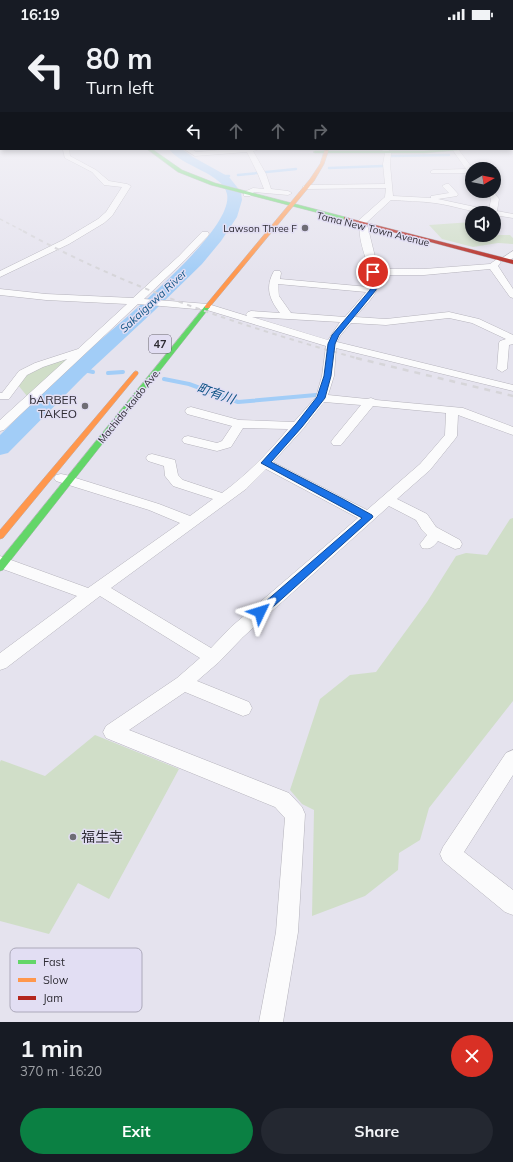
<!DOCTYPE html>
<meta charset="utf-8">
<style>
body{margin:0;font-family:Mulish,"Noto Sans JP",sans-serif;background:#242831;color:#f1f3f6;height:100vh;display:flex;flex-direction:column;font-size:15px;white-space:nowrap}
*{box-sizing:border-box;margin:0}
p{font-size:13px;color:#9ea1a6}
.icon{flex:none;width:22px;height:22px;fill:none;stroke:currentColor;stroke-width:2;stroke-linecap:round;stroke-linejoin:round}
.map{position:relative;height:994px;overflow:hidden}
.drawer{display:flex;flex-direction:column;background:#171b24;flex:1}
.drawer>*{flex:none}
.top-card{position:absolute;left:0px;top:0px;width:513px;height:122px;box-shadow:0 2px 6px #0003;background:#171b24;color:#f1f3f6;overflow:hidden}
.needle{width:26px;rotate:81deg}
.fabs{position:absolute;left:465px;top:134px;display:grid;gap:8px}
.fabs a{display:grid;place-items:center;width:36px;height:36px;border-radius:50%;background:#171b24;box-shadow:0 2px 6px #0003;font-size:20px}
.pin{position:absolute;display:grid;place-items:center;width:34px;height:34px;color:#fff;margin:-17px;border:2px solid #fff;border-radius:50%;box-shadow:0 1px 4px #0007}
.me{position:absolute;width:44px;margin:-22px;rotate:49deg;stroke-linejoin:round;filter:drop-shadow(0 0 3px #0008)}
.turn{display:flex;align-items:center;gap:14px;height:84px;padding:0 20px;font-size:18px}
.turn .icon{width:52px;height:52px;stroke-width:2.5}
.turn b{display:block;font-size:28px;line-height:34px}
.lanes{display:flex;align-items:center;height:38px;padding:0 20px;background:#0003;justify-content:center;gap:20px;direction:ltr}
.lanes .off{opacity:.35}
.round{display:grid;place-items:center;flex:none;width:42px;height:42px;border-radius:21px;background:#242831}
.headline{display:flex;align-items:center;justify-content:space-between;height:68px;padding:0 20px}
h1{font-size:24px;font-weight:700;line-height:30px}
.action{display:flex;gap:8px;margin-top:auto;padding:8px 20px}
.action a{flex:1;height:46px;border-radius:24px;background:#0b8043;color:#fff;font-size:16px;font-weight:700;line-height:46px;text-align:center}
.action a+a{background:#242831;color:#f1f3f6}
.status{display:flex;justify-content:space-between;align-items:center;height:28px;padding:0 20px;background:#171b24;direction:ltr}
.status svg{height:11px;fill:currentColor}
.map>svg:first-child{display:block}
.green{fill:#d0dec8}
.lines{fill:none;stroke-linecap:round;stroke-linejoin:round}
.stream-far1{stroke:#a2cdf7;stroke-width:2.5}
.stream{stroke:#a2cdf7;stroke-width:4}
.river{fill:#a2cdf7;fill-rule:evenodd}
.street-casing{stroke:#b5b3bc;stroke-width:1}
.fast-casing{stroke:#b5b3bc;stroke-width:1}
.slow-casing{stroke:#b5b3bc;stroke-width:1}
.jam-casing{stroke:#b5b3bc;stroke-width:1}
.street{fill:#fbfbfc;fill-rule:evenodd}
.fast{fill:#63d668;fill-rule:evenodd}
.slow{fill:#ff974d;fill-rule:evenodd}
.jam{fill:#b3261e;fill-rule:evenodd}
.rail-far2{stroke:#d6d5d9;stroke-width:1.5;stroke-dasharray:3.5 3.5;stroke-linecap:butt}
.rail-far1{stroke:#d6d5d9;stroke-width:2;stroke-dasharray:4.5 4.5;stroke-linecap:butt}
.rail{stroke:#d6d5d9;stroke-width:2.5;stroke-dasharray:6 6;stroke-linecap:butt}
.route{fill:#1a73e8;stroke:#114b97}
.poi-dot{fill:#6e6c75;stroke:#e2def3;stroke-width:1.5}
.labels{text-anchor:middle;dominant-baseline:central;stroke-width:3;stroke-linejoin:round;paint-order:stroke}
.far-poi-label{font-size:10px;fill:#2e2c34;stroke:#e2def3;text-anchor:end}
.far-street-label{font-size:10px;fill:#2e2c34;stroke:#e2def3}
.far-water-label{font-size:11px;font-style:italic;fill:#0f5486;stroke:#e2def3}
.shield{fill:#e2def3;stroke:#64616d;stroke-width:1}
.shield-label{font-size:11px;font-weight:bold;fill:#2e2c34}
.poi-label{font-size:12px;fill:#2e2c34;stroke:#e2def3;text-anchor:end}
.water-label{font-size:13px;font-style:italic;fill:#0f5486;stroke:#e2def3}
.near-poi-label{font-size:14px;fill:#2e2c34;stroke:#e2def3;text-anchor:start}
.key{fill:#e2def3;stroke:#aca9ba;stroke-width:1}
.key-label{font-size:11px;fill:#2e2c34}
</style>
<div class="status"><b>16:19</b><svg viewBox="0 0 49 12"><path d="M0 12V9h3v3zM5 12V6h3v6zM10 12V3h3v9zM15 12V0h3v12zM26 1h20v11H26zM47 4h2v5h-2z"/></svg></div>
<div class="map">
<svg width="513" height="994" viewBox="0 0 513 994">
<rect width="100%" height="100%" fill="#e5e3ee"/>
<g class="green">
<path d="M472,194V207H510L513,210V216L498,215L473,219L442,211L429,197Z"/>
<path d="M67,330L69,331L27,368L18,357L26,346L39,339Z"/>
<path d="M513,490V673L429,780L420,812L399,825L398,842L365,868L312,888L314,782L302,776L290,762L320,671L350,647L376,644L427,574L456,528L466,525L487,527L510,491Z"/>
<path d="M95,707L179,741L109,871L78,855L49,906L0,893V734L1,732L45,748Z"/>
</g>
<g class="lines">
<g class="stream-far1">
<path d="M390,128L449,127"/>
<path d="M329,140L383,138"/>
<path d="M238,147L296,141"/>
<path d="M219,148H229"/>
</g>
<g class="stream">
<path d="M79,341L93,344"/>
<path d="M108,345L123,344"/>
<path d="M164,351L189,356L238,374L316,367"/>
</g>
<path class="river" d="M169,121H182L193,129L229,149L241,164L242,172L237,189L221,213L202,236L154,283L84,348L8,425L0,427V407C27,381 53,354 81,329C109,303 235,204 227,166C223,145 182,139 169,121Z"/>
<g class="street-casing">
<g id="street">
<path d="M63,121H69L70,128L96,142L109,153L127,156L131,158L112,188L104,195L69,216L0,249V243L63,212L98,191L106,184L122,159L104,157L92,144L65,130Z"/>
<path d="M184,121H192L196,124L233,121H260L253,123L266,146L271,161L288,163L292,165L288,167L254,164L250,168H244V164L253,160L264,161L258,146L247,124L195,128Z"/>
<path d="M381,121H388L391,125L390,136L393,168L431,170V168L449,165L442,158L446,156H449L458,166L457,168L438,171L489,182L491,171L485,163H493L499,171L497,183L513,186V190L494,187V185C472,185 456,178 435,175C420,173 405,173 391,172L365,196H362L358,194L359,192L385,169L386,160L306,161L302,159L306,157L385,156L383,136L385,125Z"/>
<path d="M452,121H458L473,141L472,147L469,145H431V143L433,142L466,141Z"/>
<path d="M361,198H367L368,200L378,241H424L490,236L497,231L501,234L498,238L513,261V270L510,269L490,241L424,247H379C381,265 366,276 355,289L386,291L449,284L479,291L513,307V316L509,317L507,341L502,344L497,341L499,315L500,313L506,311L472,295L449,290L386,297L351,295L340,308L337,314L513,357V363L336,320L334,348L328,367L367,371L371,370L376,372L463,380L513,399V407L458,387L457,408L455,411L430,442L397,471L427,486L436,499L460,512L462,516L460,520L455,521L438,513C433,519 430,522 422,520L420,516L427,507L422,502L416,492L389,478L243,609L219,634L197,653L249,674L252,680L249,686L243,688L185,664L129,702L289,765L302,779L305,786L298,904L283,994H259L276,904L285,790L275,779L106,710L103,704L106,698L177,650L200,630L100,568L6,640L0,642V625L77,568L0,540V528L88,560L180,495L149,482L56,453L54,450L56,447L61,446L66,447L159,476L190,488L213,471L173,458L165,448L164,438L148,433L146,430L148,427L152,426L175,432L178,447L183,452L222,465C247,447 269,424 288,401L243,400L231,419L217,423L184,415L182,412L184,409L188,408L217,415L222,413L232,398L187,386L185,383L187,380L191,379L239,392L294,394L316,369L322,348L326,318L207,282L138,276L4,402L0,403V392L67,331L43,339L27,347L9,371H0V365H2L19,343L35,335L78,321L127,276L46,272L0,267V261L46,266L133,270L179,228L202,204H208L209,206L208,208L185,232L144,271L208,276L247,288L246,286L248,284L251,283L280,285C269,271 265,259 274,243H280L281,245L280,251L369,259C374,241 355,212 361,198ZM278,256L366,264L345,289L291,285L279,268ZM252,289L340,294L328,312ZM324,374L361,377L333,411L331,414L333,417H341L373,378L446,385L445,407L420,436L367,482L273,434L303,401ZM266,441L358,490L231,599L211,620L111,560L246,461Z"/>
<path d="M513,223V230L508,233H502L501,231Z"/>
<path d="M513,722V747L464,824L513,862V887L505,884L443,833L440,826L443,819L506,725Z"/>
</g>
</g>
<g class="fast-casing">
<g id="fast">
<path d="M147,121H152L182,142L215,155L349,190L346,192L211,157L178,144Z"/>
<path d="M451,121H473L424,125H315L313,124L315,123H424Z"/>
<path d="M205,278L210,279L3,542L0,543V532Z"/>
</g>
</g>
<g class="slow-casing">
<g id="slow">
<rect x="512" y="116" width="1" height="2"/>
<path d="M325,121H329L324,136L314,153L209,280H205V278L310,151L320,136Z"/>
<path d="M136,343L138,344V346L3,510L0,511V502L134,344Z"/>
</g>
</g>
<g class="jam-casing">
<path id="jam" d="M344,189L513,232V236L344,191Z"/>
</g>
<use href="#street" class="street"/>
<use href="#fast" class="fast"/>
<use href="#slow" class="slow"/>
<use href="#jam" class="jam"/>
<path class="rail-far2" d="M0,191L25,204"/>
<path class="rail-far1" d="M23,203C129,261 243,299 360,331"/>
<path class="rail" d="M356,330L513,368"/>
</g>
<linearGradient id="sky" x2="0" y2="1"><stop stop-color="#8cbeee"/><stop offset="0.43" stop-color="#f3f2f7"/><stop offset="1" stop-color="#f3f2f7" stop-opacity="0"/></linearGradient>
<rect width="513" height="247" fill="url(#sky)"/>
<path class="route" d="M371,243L376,244L378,253L376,262L339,307L335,316L331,348L325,370L302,399L271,434L343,471L372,487L373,489L264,587L260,588L257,587L255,584L257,581L362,490L261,435L296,396L317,369L324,348L328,316L332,307L370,262L372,253Z"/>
<g class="poi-dot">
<circle cx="305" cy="200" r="4"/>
<circle cx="85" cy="378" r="4"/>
<circle cx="73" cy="809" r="4"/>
</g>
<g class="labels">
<g class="far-poi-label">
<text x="297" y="200">Lawson Three F</text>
</g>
<g class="far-street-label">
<text transform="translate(373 201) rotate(14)">Tama New Town Avenue</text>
<text transform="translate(129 378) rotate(-51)">Machida-kaido Ave.</text>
</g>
<g class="far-water-label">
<text transform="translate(153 273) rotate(-43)">Sakaigawa River</text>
</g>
<rect class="shield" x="149" y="307" width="22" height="18" rx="3"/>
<g class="shield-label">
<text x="160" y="316">47</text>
</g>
<g class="poi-label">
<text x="77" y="371">bARBER<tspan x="77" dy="14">TAKEO</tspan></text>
</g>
<g class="water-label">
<text transform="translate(216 365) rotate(19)">町有川</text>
</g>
<g class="near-poi-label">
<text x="81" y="809">福生寺</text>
</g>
</g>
<rect x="10" y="920" width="132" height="64" rx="6" class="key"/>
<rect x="18" y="932" width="18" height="4" fill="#63d668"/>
<rect x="18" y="950" width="18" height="4" fill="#ff974d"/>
<rect x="18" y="968" width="18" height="4" fill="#b3261e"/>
<g class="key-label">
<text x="43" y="938">Fast</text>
<text x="43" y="956">Slow</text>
<text x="43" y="974">Jam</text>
</g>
</svg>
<div class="fabs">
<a><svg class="needle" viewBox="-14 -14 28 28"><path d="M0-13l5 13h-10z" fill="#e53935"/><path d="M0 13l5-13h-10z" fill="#9ea1a6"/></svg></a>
<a><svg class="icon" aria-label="sound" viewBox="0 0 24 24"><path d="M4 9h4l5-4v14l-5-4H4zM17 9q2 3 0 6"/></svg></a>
</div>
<div class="pin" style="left:373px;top:244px;background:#d93025"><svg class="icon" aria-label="arrive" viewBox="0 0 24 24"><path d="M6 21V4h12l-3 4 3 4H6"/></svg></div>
<svg class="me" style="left:260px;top:584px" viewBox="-20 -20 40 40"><path d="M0-17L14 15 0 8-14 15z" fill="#1a73e8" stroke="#fff" stroke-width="4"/></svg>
<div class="top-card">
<div class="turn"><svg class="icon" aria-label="left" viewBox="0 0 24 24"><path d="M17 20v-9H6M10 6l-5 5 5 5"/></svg><div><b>80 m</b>Turn left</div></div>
<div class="lanes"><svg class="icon" aria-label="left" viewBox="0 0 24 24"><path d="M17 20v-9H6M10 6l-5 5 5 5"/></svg><svg class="icon off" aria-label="ahead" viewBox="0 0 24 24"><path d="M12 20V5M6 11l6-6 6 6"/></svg><svg class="icon off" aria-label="ahead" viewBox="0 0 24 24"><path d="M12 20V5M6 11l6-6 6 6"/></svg><svg class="icon off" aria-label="right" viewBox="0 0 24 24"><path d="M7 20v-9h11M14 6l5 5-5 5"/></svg></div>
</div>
</div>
<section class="drawer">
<div class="headline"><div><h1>1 min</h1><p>370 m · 16:20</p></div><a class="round" style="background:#d93025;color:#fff"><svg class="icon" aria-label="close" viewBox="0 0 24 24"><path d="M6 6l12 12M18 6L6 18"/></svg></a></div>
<div class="action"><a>Exit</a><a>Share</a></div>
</section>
